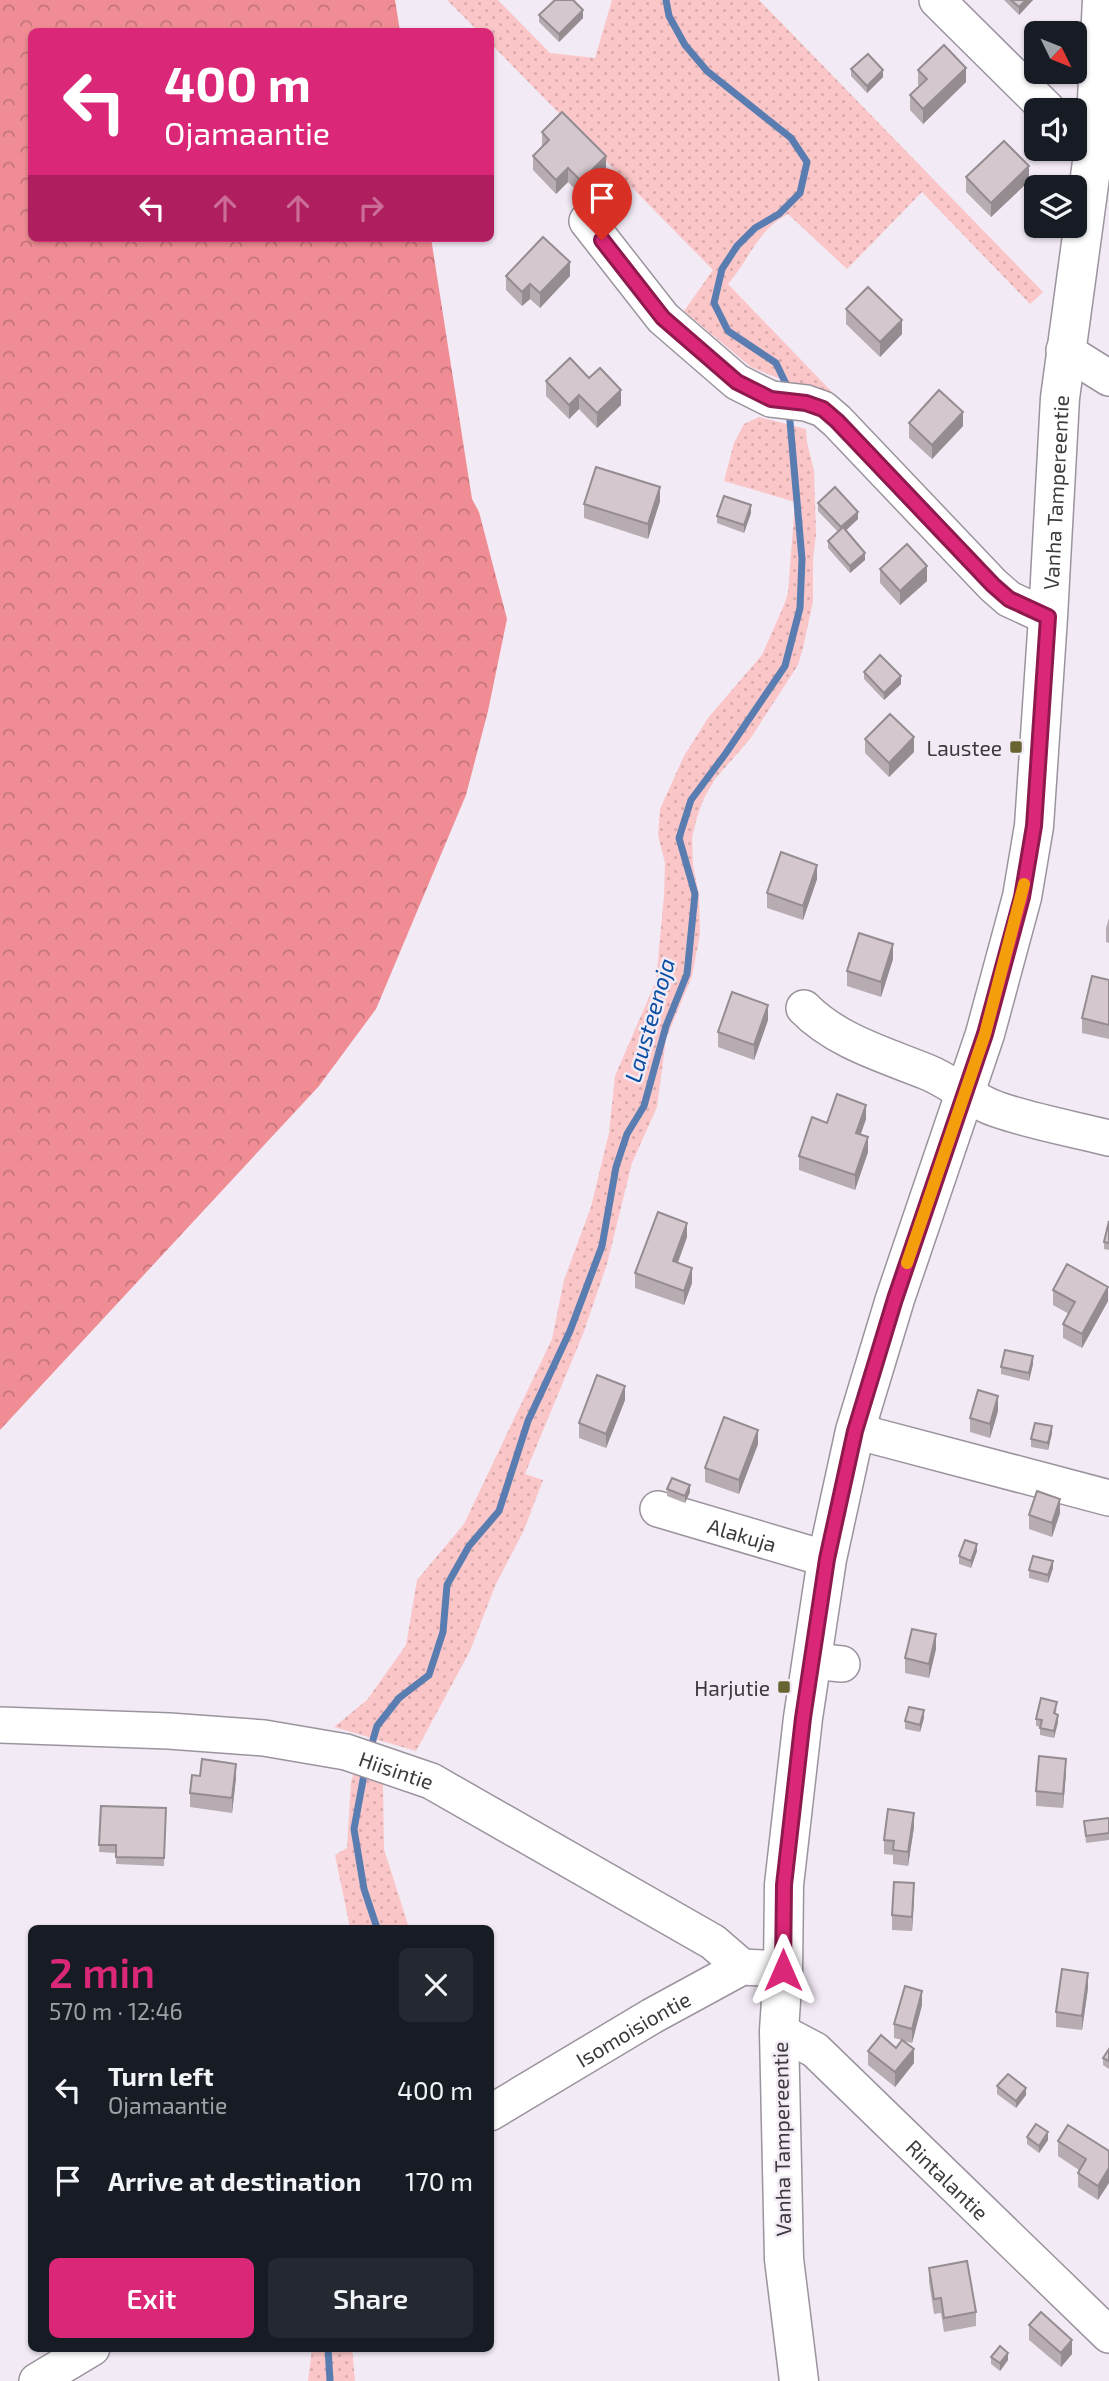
<!DOCTYPE html>
<meta charset="utf-8">
<style>
body{margin:0;font-family:"Exo 2",sans-serif;background:#242831;color:#f1f3f6;height:100vh;display:flex;flex-direction:column;font-size:26px;white-space:nowrap}
*{box-sizing:border-box;margin:0}
p{font-size:23px;color:#9ea1a6}
.icon{flex:none;width:38px;height:38px;fill:none;stroke:currentColor;stroke-width:2;stroke-linecap:round;stroke-linejoin:round}
.map{position:relative;flex:1;overflow:hidden}
.details{position:absolute;left:28px;top:1925px;width:466px;height:427px;display:flex;flex-direction:column;background:#171b24;border-radius:10px;box-shadow:0 2px 5px #0004}
.details>*{flex:none}
.hud{position:absolute;left:28px;top:28px;width:466px;height:214px;border-radius:10px;box-shadow:0 2px 5px #0004;background:#db2777;color:#fff;overflow:hidden}
.needle{width:46px;rotate:133deg}
.buttons{position:absolute;left:1024px;top:21px;display:grid;gap:14px}
.buttons a{display:grid;place-items:center;width:63px;height:63px;border-radius:10px;background:#171b24;box-shadow:0 2px 5px #0004;font-size:35px}
.pin{position:absolute;display:grid;place-items:center;width:60px;height:60px;color:#fff;margin:-72px -30px;border-radius:50% 50% 50% 0;rotate:-45deg;box-shadow:0 0 7px #0007}
.pin .icon{rotate:45deg}
.me{position:absolute;width:77px;margin:-38px;rotate:0deg;stroke-linejoin:round;filter:drop-shadow(0 0 5px #0008)}
.turn{display:flex;align-items:center;gap:24px;height:147px;padding:0 21px;font-size:32px}
.turn .icon{width:91px;height:91px;stroke-width:2.5}
.turn b{display:block;font-size:49px;line-height:60px}
.lanes{display:flex;align-items:center;height:66px;padding:0 21px;background:#0003;justify-content:center;gap:35px;direction:ltr}
.lanes .off{opacity:.35}
.round{display:grid;place-items:center;flex:none;width:74px;height:74px;border-radius:10px;background:#242831}
.summary{display:flex;align-items:center;justify-content:space-between;height:119px;padding:0 21px}
h1{font-size:42px;font-weight:600;line-height:52px;color:#db2777}
.primary-button{display:flex;gap:14px;margin-top:auto;padding:14px 21px}
.primary-button a{flex:1;height:80px;border-radius:10px;background:#db2777;color:#fff;font-size:28px;font-weight:600;line-height:80px;text-align:center}
.primary-button a+a{background:#242831;color:#f1f3f6}
ul{padding:0;list-style:none}
li{display:flex;align-items:center;gap:21px;height:91px;padding:0 21px}
li div{flex:1}
li b{display:block;font-size:26px}
li em{font-style:normal}
.map>svg:first-child{display:block}
.green{fill:url(#green-dots)}
.forest{fill:url(#forest-crowns)}
.lines{fill:none;stroke-linecap:round;stroke-linejoin:round}
.stream{stroke:#5a7db1;stroke-width:7}
.minor-casing{stroke:#9b949e;stroke-width:38}
.major-casing{stroke:#9b949e;stroke-width:41}
.minor{stroke:#fff;stroke-width:35}
.major{stroke:#fff;stroke-width:38}
.wall{fill:#b6acb1}
.shaded-wall{fill:#948c90}
.building{fill:#d4c8ce;stroke:#948c90;stroke-width:2}
.route-casing{stroke:#8e194d;stroke-width:18}
.route{stroke:#db2777;stroke-width:12}
.slow{stroke:#f59e0b;stroke-width:12}
.poi-dot{fill:#676431;stroke:#f2eaf5;stroke-width:2.5}
.labels{text-anchor:middle;dominant-baseline:central;stroke-width:5;stroke-linejoin:round;paint-order:stroke}
.street-label{font-size:21px;fill:#3d3a3e;stroke:#f2eaf5}
.poi-label{font-size:21px;fill:#3d3a3e;stroke:#f2eaf5;text-anchor:end}
.water-label{font-size:23px;font-style:italic;fill:#094fa3;stroke:#f2eaf5}
</style>
<div class="map">
<svg width="1109" height="2381" viewBox="0 0 1109 2381">
<defs>
<pattern id="green-dots" width="8" height="8" patternUnits="userSpaceOnUse" patternTransform="scale(1.75)"><rect width="8" height="8" fill="#fbc6c8"/><path d="M2 2h.1M6 6h.1" fill="none" stroke="#d8abad" stroke-width="1.8" stroke-linecap="round"/></pattern>
<pattern id="forest-crowns" width="20" height="18" patternUnits="userSpaceOnUse" patternTransform="scale(1.75)"><rect width="20" height="18" fill="#f08d94"/><path d="M2 6a3 3 0 1 1 6 0M12 15a3 3 0 1 1 6 0" fill="none" stroke="#c4747a"/></pattern>
</defs>
<rect width="100%" height="100%" fill="#f2eaf5"/>
<g class="green">
<path d="M447,0H498L550,53L595,58L612,0H759L1043,292L1030,304L922,192L847,269L788,214C758,229 749,260 728,284L832,392L794,385L751,367L684,311L713,270L490,43V32L478,31Z"/>
<path d="M759,417L806,429L807,443L814,470L816,534L813,559V601L803,648L798,665L750,739L715,779L704,798L697,817L692,838L693,865L699,895L700,934L692,976L666,1039L657,1107L632,1163L607,1264L583,1334L525,1474L543,1480L524,1530L495,1586L470,1651L416,1751L334,1727L367,1700L406,1645L417,1580L464,1524L552,1339L564,1280L591,1207L609,1133L615,1076L656,981L664,896L665,863L658,835L660,809L684,756L708,718L762,655L784,605L788,593L795,502L724,481L734,443L744,424Z"/>
<path d="M356,1766L383,1781L384,1849L409,1928H350L335,1855L347,1848L351,1782Z"/>
<path d="M312,2349H352L355,2381H308Z"/>
</g>
<path class="forest" d="M0,0H395L400,31L32,32V238H431L472,499L479,512L507,619L488,711L466,795L376,1009L319,1086L0,1430Z"/>
<g class="lines">
<g class="stream">
<path d="M666,0L669,16L685,45L707,71L791,138L807,162L800,193L779,214L755,228L737,246L722,269L714,303L728,331L776,363L786,384L787,391"/>
<path d="M370,1750L377,1726L399,1698L429,1675L443,1632L447,1585L469,1546L499,1511L528,1421L570,1331L602,1246L616,1167L627,1134L644,1106L666,1026L687,974L695,894L679,838L691,800L726,753L785,666L800,608L802,559L789,410"/>
<path d="M365,1769L354,1829L364,1889L377,1928"/>
<path d="M328,2348L330,2381"/>
</g>
<g class="minor-casing">
<g id="minor">
<path d="M937,0L1048,110"/>
<path d="M587,221L663,318L737,382L771,399L806,403L823,409L837,421L993,585L1009,599L1048,617"/>
<path d="M1064,350L1109,378"/>
<path d="M804,1008C836,1041 885,1055 927,1072C952,1082 973,1102 999,1110C1034,1122 1073,1129 1109,1138"/>
<path d="M855,1431L1109,1498"/>
<path id="s1" d="M658,1509L827,1559"/>
<path d="M812,1661L842,1664"/>
<path id="s2" d="M0,1725L169,1731L264,1738L346,1752L431,1781L713,1942L742,1967"/>
<path id="s3" d="M779,2031L815,2050L1109,2335"/>
<path id="s4" d="M490,2113L652,2016L742,1967L762,1968"/>
<path d="M37,2381L92,2348"/>
</g>
</g>
<g class="major-casing">
<g id="major">
<path id="s5" d="M799,2381L784,2259L779,2031L783,1970L784,1885L803,1718L827,1559L855,1431L895,1299L985,1034L1022,897L1034,826L1048,617L1060,398L1095,140L1102,0"/>
</g>
</g>
<use href="#minor" class="minor"/>
<use href="#major" class="major"/>
</g>
<g class="wall">
<path d="M1004,0H1033L1019,15Z"/>
<path d="M539,15L583,18L559,42L539,22Z"/>
<path d="M851,69L883,77L867,93L851,76Z"/>
<path d="M918,70L966,82L923,124L910,110V95L920,86L918,85Z"/>
<path d="M542,132L606,171L581,195L568,182L556,194L533,170V156L542,147Z"/>
<path d="M966,177L1029,181L991,217L966,192Z"/>
<path d="M506,276H570L540,308L530,299L522,306L506,290Z"/>
<path d="M846,309L902,334L880,357L846,324Z"/>
<path d="M589,378L621,405L597,428L579,409L569,419L546,396V381Z"/>
<path d="M909,423L963,426L932,459L909,438Z"/>
<path d="M660,501L648,539L584,518V504Z"/>
<path d="M818,503L858,519L845,531L865,560L850,573L828,548V541L838,532L818,511Z"/>
<path d="M751,513L744,533L717,523V516Z"/>
<path d="M880,569L927,581L900,605L880,583Z"/>
<path d="M864,672L901,684L884,700L864,679Z"/>
<path d="M865,739L914,752L889,777L865,753Z"/>
<path d="M817,879L803,920L767,908V893Z"/>
<path d="M1109,918V943L1106,942V928Z"/>
<path d="M893,959L881,997L847,986V971Z"/>
<path d="M1109,980V1039L1082,1033V1018Z"/>
<path d="M768,1020L754,1060L718,1047V1032Z"/>
<path d="M866,1119L860,1135L868,1152L855,1190L799,1170V1156L827,1123Z"/>
<path d="M1109,1221V1250L1104,1249V1242Z"/>
<path d="M687,1237L678,1263L692,1283L684,1305L635,1288V1273Z"/>
<path d="M1053,1290L1108,1301L1082,1348L1063,1338V1324L1069,1314L1053,1305Z"/>
<path d="M1033,1364L1029,1381L1001,1374V1367Z"/>
<path d="M625,1400L606,1448L579,1438V1423Z"/>
<path d="M998,1411L990,1438L970,1432V1418Z"/>
<path d="M1052,1433L1048,1450L1031,1447V1439Z"/>
<path d="M758,1444L739,1494L705,1482V1468Z"/>
<path d="M667,1489L690,1492L685,1503L667,1496Z"/>
<path d="M1060,1513L1052,1537L1029,1529V1515Z"/>
<path d="M977,1551L971,1568L959,1564V1556Z"/>
<path d="M1053,1568L1048,1583L1029,1578V1570Z"/>
<path d="M936,1649L929,1678L905,1673V1658Z"/>
<path d="M1057,1709L1055,1714L1058,1722L1054,1738L1040,1735V1727L1036,1726V1719Z"/>
<path d="M924,1718L920,1732L905,1729V1721Z"/>
<path d="M1066,1773L1063,1808L1036,1806V1791Z"/>
<path d="M200,1776L236,1778L232,1813L190,1807V1793Z"/>
<path d="M101,1806L166,1808L164,1866L116,1864V1853L99,1852Z"/>
<path d="M1109,1818V1840L1086,1843L1084,1821Z"/>
<path d="M914,1827L908,1866L893,1864V1855L884,1854V1840Z"/>
<path d="M914,1898L912,1931L892,1930V1915Z"/>
<path d="M1088,1988L1082,2030L1056,2027V2012Z"/>
<path d="M922,2005L912,2043L904,2041L914,2063L895,2087L868,2065V2051L896,2048L902,2040L894,2038V2024Z"/>
<path d="M1109,2049V2069L1103,2065V2058Z"/>
<path d="M997,2086L1026,2095L1016,2108L997,2094Z"/>
<path d="M1027,2137L1048,2140L1039,2153L1027,2144Z"/>
<path d="M1058,2141L1109,2151L1098,2200L1078,2187V2173L1079,2170L1058,2156Z"/>
<path d="M929,2268L976,2312V2326L944,2332L941,2313L934,2314L929,2282Z"/>
<path d="M1029,2325L1072,2354L1061,2367L1029,2340Z"/>
<path d="M991,2357L1008,2360L1000,2371L991,2364Z"/>
</g>
<g class="shaded-wall">
<path d="M1026,0H1033L1019,15V7Z"/>
<path d="M583,10V18L559,42V34Z"/>
<path d="M966,68V82L923,124V109Z"/>
<path d="M883,70V77L867,93V86Z"/>
<path d="M606,156V171L581,195V181Z"/>
<path d="M1029,166V181L991,217V203Z"/>
<path d="M568,168V182L556,194V180Z"/>
<path d="M570,262V276L540,308V293Z"/>
<path d="M530,284V299L522,306V292Z"/>
<path d="M902,320V334L880,357V342Z"/>
<path d="M621,390V405L597,428V413Z"/>
<path d="M579,395V409L569,419V405Z"/>
<path d="M963,412V426L932,459V445Z"/>
<path d="M660,487V501L648,539V524Z"/>
<path d="M751,505V513L744,533V525Z"/>
<path d="M858,512V519L841,535V527Z"/>
<path d="M865,553V560L850,573V566Z"/>
<path d="M927,566V581L900,605V591Z"/>
<path d="M901,676V684L884,700V693Z"/>
<path d="M914,737V752L889,777V763Z"/>
<path d="M817,865V879L803,920V906Z"/>
<path d="M893,944V959L881,997V982Z"/>
<path d="M768,1005V1020L754,1060V1045Z"/>
<path d="M866,1105V1119L856,1148V1133Z"/>
<path d="M868,1137V1152L855,1190V1175Z"/>
<path d="M687,1223V1237L673,1275V1261Z"/>
<path d="M692,1268V1283L684,1305V1291Z"/>
<path d="M1108,1287V1301L1082,1348V1334Z"/>
<path d="M1033,1356V1364L1029,1381V1373Z"/>
<path d="M625,1386V1400L606,1448V1434Z"/>
<path d="M998,1396V1411L990,1438V1424Z"/>
<path d="M1052,1426V1433L1048,1450V1443Z"/>
<path d="M758,1430V1444L739,1494V1480Z"/>
<path d="M690,1485V1492L685,1503V1496Z"/>
<path d="M1060,1499V1513L1052,1537V1523Z"/>
<path d="M977,1544V1551L971,1568V1561Z"/>
<path d="M1053,1561V1568L1048,1583V1575Z"/>
<path d="M936,1634V1649L929,1678V1664Z"/>
<path d="M924,1710V1718L920,1732V1725Z"/>
<path d="M1058,1715V1722L1054,1738V1731Z"/>
<path d="M1066,1759V1773L1063,1808V1794Z"/>
<path d="M236,1764V1778L232,1813V1798Z"/>
<path d="M914,1813V1827L908,1866V1852Z"/>
<path d="M914,1883V1898L912,1931V1917Z"/>
<path d="M1088,1973V1988L1082,2030V2016Z"/>
<path d="M922,1991V2005L912,2043V2029Z"/>
<path d="M914,2049V2063L895,2087V2072Z"/>
<path d="M1026,2088V2095L1016,2108V2101Z"/>
<path d="M1048,2132V2140L1039,2153V2146Z"/>
<path d="M1109,2168V2183L1098,2200V2186Z"/>
<path d="M1072,2340V2354L1061,2367V2353Z"/>
<path d="M1008,2353V2360L1000,2371V2363Z"/>
</g>
<g class="building">
<path d="M555,0H573L583,10L559,34L539,15Z"/>
<path d="M1011,0H1026L1019,7Z"/>
<path d="M944,45L966,68L923,109L910,95L927,79L918,70Z"/>
<path d="M868,54L883,70L867,86L851,69Z"/>
<path d="M562,112L606,156L581,181L568,168L556,180L533,156L549,140L542,132Z"/>
<path d="M1004,141L1029,166L991,203L966,177Z"/>
<path d="M543,237L570,262L540,293L530,284L522,292L506,276Z"/>
<path d="M868,287L902,320L880,342L846,309Z"/>
<path d="M570,358L589,378L600,368L621,390L597,413L579,395L569,405L546,381Z"/>
<path d="M939,390L963,412L932,445L909,423Z"/>
<path d="M596,467L660,487L648,524L584,504Z"/>
<path d="M835,487L858,512L841,527L818,503Z"/>
<path d="M724,496L751,505L744,525L717,516Z"/>
<path d="M843,527L865,553L850,566L828,541Z"/>
<path d="M907,544L927,566L900,591L880,569Z"/>
<path d="M880,655L901,676L884,693L864,672Z"/>
<path d="M890,714L914,737L889,763L865,739Z"/>
<path d="M781,852L817,865L803,906L767,893Z"/>
<path d="M859,933L893,944L881,982L847,971Z"/>
<path d="M1092,976L1109,980V1025L1082,1018Z"/>
<path d="M732,992L768,1005L754,1045L718,1032Z"/>
<path d="M837,1094L866,1105L856,1133L868,1137L855,1175L799,1156L812,1117L827,1123Z"/>
<path d="M658,1212L687,1223L673,1261L692,1268L684,1291L635,1273Z"/>
<path d="M1109,1221V1243L1104,1242Z"/>
<path d="M1067,1264L1108,1287L1082,1334L1063,1324L1075,1302L1053,1290Z"/>
<path d="M1005,1350L1033,1356L1029,1373L1001,1367Z"/>
<path d="M597,1375L625,1386L606,1434L579,1423Z"/>
<path d="M978,1390L998,1396L990,1424L970,1418Z"/>
<path d="M724,1417L758,1430L739,1480L705,1468Z"/>
<path d="M1035,1423L1052,1426L1048,1443L1031,1439Z"/>
<path d="M672,1478L690,1485L685,1496L667,1489Z"/>
<path d="M1037,1491L1060,1499L1052,1523L1029,1515Z"/>
<path d="M965,1540L977,1544L971,1561L959,1556Z"/>
<path d="M1033,1556L1053,1561L1048,1575L1029,1570Z"/>
<path d="M912,1629L936,1634L929,1664L905,1658Z"/>
<path d="M1041,1698L1057,1702L1054,1713L1058,1715L1054,1731L1040,1728L1042,1720L1036,1719Z"/>
<path d="M909,1707L924,1710L920,1725L905,1721Z"/>
<path d="M1039,1756L1066,1759L1063,1794L1036,1791Z"/>
<path d="M202,1759L236,1764L232,1798L190,1793L192,1775L200,1776Z"/>
<path d="M101,1806L166,1808L164,1858L116,1857V1845H99Z"/>
<path d="M888,1809L914,1813L908,1852L893,1850L894,1841L884,1840Z"/>
<path d="M1109,1818V1833L1086,1836L1084,1821Z"/>
<path d="M894,1882L914,1883L912,1917L892,1915Z"/>
<path d="M1062,1969L1088,1973L1082,2016L1056,2012Z"/>
<path d="M905,1986L922,1991L912,2029L894,2024Z"/>
<path d="M881,2035L896,2048L902,2040L914,2049L895,2072L868,2051Z"/>
<path d="M1109,2049V2061L1103,2058Z"/>
<path d="M1008,2074L1026,2088L1016,2101L997,2086Z"/>
<path d="M1036,2124L1048,2132L1039,2146L1027,2137Z"/>
<path d="M1068,2125L1109,2151V2168L1098,2186L1078,2173L1086,2159L1058,2141Z"/>
<path d="M967,2261L976,2312L944,2318L941,2298L934,2299L929,2268Z"/>
<path d="M1041,2312L1072,2340L1061,2353L1029,2325Z"/>
<path d="M1000,2346L1008,2353L1000,2363L991,2357Z"/>
</g>
<g class="lines">
<g class="route-casing">
<path id="route" d="M602,240L663,318L737,382L771,399L806,403L823,409L837,421L993,585L1009,599L1048,617L1034,826L1022,897L985,1034L895,1299L855,1431L827,1559L803,1718L784,1885L783,1970"/>
</g>
<use href="#route" class="route"/>
<path class="slow" d="M907,1263L985,1034L1024,884"/>
</g>
<g class="poi-dot">
<rect x="1009" y="740" width="14" height="14" rx="3.5"/>
<rect x="777" y="1680" width="14" height="14" rx="3.5"/>
</g>
<g class="labels">
<g class="street-label">
<text stroke="none"><textPath href="#s5" startOffset="1923">Vanha Tampereentie</textPath></text>
<text stroke="none"><textPath href="#s1" startOffset="88">Alakuja</textPath></text>
<text stroke="none"><textPath href="#s2" startOffset="401">Hiisintie</textPath></text>
<text stroke="none"><textPath href="#s4" startOffset="166">Isomoisiontie</textPath></text>
<text transform="translate(781 2139) rotate(-91)">Vanha Tampereentie</text>
<text stroke="none"><textPath href="#s3" startOffset="226">Rintalantie</textPath></text>
</g>
<g class="poi-label">
<text x="1002" y="747">Laustee</text>
<text x="770" y="1687">Harjutie</text>
</g>
<g class="water-label">
<text transform="translate(649 1020) rotate(-74)">Lausteenoja</text>
</g>
</g>
</svg>
<div class="buttons">
<a><svg class="needle" viewBox="-14 -14 28 28"><path d="M0-13l5 13h-10z" fill="#e53935"/><path d="M0 13l5-13h-10z" fill="#9ea1a6"/></svg></a>
<a><svg class="icon" aria-label="sound" viewBox="0 0 24 24"><path d="M4 9h4l5-4v14l-5-4H4zM17 9q2 3 0 6"/></svg></a>
<a><svg class="icon" aria-label="layers" viewBox="0 0 24 24"><path d="M12 4l9 5-9 5-9-5zM3 14l9 5 9-5"/></svg></a>
</div>
<div class="pin" style="left:602px;top:240px;background:#d93025"><svg class="icon" aria-label="arrive" viewBox="0 0 24 24"><path d="M6 21V4h12l-3 4 3 4H6"/></svg></div>
<svg class="me" style="left:783px;top:1970px" viewBox="-20 -20 40 40"><path d="M0-17L14 15 0 8-14 15z" fill="#db2777" stroke="#fff" stroke-width="4"/></svg>
<div class="hud">
<div class="turn"><svg class="icon" aria-label="left" viewBox="0 0 24 24"><path d="M17 20v-9H6M10 6l-5 5 5 5"/></svg><div><b>400 m</b>Ojamaantie</div></div>
<div class="lanes"><svg class="icon" aria-label="left" viewBox="0 0 24 24"><path d="M17 20v-9H6M10 6l-5 5 5 5"/></svg><svg class="icon off" aria-label="ahead" viewBox="0 0 24 24"><path d="M12 20V5M6 11l6-6 6 6"/></svg><svg class="icon off" aria-label="ahead" viewBox="0 0 24 24"><path d="M12 20V5M6 11l6-6 6 6"/></svg><svg class="icon off" aria-label="right" viewBox="0 0 24 24"><path d="M7 20v-9h11M14 6l5 5-5 5"/></svg></div>
</div>
<section class="details">
<div class="summary"><div><h1>2 min</h1><p>570 m · 12:46</p></div><a class="round"><svg class="icon" aria-label="close" viewBox="0 0 24 24"><path d="M6 6l12 12M18 6L6 18"/></svg></a></div>
<ul>
<li><svg class="icon" aria-label="left" viewBox="0 0 24 24"><path d="M17 20v-9H6M10 6l-5 5 5 5"/></svg><div><b>Turn left</b><p>Ojamaantie</p></div><em>400 m</em></li>
<li><svg class="icon" aria-label="arrive" viewBox="0 0 24 24"><path d="M6 21V4h12l-3 4 3 4H6"/></svg><div><b>Arrive at destination</b></div><em>170 m</em></li>
</ul>
<div class="primary-button"><a>Exit</a><a>Share</a></div>
</section>
</div>
